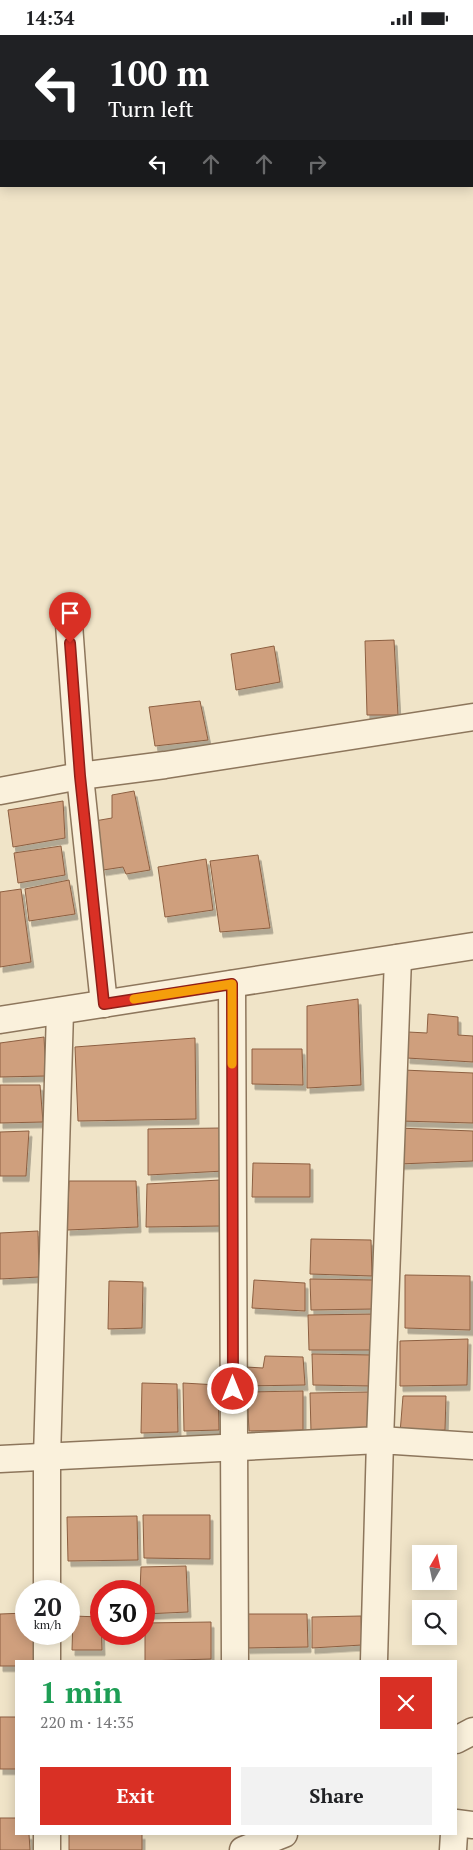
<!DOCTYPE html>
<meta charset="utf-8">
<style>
body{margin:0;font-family:"PT Serif",serif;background:#f2f2f2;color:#202124;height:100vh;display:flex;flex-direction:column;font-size:19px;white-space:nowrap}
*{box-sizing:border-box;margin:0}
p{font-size:16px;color:#757577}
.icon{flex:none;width:28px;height:28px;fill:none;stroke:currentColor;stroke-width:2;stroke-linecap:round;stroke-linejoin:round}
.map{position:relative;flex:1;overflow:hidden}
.details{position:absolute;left:15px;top:1625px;width:442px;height:175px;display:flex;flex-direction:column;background:#fff;border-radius:0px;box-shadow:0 2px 12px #0003}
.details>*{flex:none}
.top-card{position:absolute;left:0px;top:0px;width:474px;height:152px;box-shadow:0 2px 12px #0003;background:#202124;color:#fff;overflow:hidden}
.needle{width:32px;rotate:9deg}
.tools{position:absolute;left:412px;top:1510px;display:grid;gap:10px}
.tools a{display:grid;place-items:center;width:45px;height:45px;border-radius:0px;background:#fff;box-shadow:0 2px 12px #0003;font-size:25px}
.speed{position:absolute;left:15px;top:1545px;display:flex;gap:10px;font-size:25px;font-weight:700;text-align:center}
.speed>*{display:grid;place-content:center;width:65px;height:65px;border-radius:50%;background:#fff;box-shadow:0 2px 12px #0003;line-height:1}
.speed small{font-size:12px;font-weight:400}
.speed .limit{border:8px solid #d22;background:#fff;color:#111}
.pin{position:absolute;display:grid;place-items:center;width:42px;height:42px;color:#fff;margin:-51px -21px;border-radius:50% 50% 50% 0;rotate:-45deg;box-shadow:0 0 5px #0007}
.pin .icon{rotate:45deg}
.me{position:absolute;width:55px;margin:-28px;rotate:0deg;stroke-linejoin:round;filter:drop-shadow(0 0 4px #0008)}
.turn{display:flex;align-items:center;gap:18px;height:105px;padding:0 25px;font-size:22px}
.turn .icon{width:65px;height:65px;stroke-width:2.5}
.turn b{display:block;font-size:35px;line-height:42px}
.lanes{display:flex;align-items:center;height:48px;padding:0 25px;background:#0003;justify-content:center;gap:25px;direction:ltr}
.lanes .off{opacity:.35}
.round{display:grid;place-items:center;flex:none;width:52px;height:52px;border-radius:0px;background:#f2f2f2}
.head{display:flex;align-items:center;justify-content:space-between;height:85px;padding:0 25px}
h1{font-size:30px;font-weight:800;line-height:38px;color:#1e9e55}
.action{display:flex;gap:10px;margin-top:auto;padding:10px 25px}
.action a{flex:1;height:58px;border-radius:0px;background:#d93025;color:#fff;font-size:20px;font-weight:800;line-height:58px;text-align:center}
.action a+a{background:#f2f2f2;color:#202124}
.status{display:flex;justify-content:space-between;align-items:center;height:35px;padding:0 25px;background:#fff;direction:ltr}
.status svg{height:14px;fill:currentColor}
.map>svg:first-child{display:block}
.building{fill:#cf9f7d;stroke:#8d5f41;filter:url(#shadow)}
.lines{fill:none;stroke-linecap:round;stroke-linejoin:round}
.minor-casing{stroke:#8d765c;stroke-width:29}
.minor{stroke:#faf1dc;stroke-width:26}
.route-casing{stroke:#8d1f18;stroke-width:12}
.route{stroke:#d93025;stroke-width:9}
.slow{stroke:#f59e0b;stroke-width:9}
</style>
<div class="status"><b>14:34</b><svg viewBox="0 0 49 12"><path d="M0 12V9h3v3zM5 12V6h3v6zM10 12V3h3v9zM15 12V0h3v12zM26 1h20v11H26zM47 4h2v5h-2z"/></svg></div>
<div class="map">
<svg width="473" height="1815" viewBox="0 0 473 1815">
<defs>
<filter id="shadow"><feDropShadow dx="3" dy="5.5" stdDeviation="0" flood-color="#0004"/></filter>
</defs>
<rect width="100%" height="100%" fill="#f0e4c8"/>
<g class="building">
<path d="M394,605L398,680H367L365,606Z"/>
<path d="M274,611L280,647L236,655L231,619Z"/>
<path d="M200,666L208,705L155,711L149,672Z"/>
<path d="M134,756L150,835L126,839L123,832L103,835L101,821L89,787L112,783V760Z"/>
<path d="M63,766L65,803L13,812L8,775Z"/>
<path d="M61,811L65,840L18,848L14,818Z"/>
<path d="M258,820L270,893L220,897L210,826Z"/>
<path d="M206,824L213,875L165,882L158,832Z"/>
<path d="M69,845L75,879L29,886L25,854Z"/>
<path d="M21,854L31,927L0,932V857Z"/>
<path d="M358,964L361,1050L307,1053V971Z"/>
<path d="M428,979L458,982V1000L473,1001V1027L407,1023L408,997L427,998Z"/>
<path d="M44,1002L46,1041L0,1042V1008Z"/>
<path d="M195,1003L196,1084L78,1086L75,1012Z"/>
<path d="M252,1014H302L303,1050L252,1049Z"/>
<path d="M403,1035L473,1038V1088L400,1086Z"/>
<path d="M0,1050H40L43,1087L0,1088Z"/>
<path d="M221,1093L224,1136L148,1140V1094Z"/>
<path d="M398,1093L473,1096V1126L399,1129Z"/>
<path d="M29,1096L26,1141H0V1097Z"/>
<path d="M253,1128L310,1129V1162H252Z"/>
<path d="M220,1145L222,1191L146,1192L147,1149Z"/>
<path d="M69,1146H136L138,1192L67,1195Z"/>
<path d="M38,1196L39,1242L0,1244V1198Z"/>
<path d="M311,1204L371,1205L372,1241L310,1239Z"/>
<path d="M405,1240L470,1241V1295L405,1293Z"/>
<path d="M310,1244L373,1245L374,1274L311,1275Z"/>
<path d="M254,1245L305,1248V1276L252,1273Z"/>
<path d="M109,1246L143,1247L142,1293L108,1294Z"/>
<path d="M376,1279V1315H309L308,1280Z"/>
<path d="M468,1304L467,1350L400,1351V1306Z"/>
<path d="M312,1319L372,1320L371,1351L313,1350Z"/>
<path d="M265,1321L303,1322L305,1350L244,1351L246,1332L263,1333Z"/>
<path d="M142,1348L177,1349L178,1397L141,1398Z"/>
<path d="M183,1348L218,1350L219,1395L184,1396Z"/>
<path d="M303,1356V1395L249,1396L247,1357Z"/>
<path d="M370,1357L369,1394L311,1397L310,1358Z"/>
<path d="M403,1361H446L445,1395L400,1398Z"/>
<path d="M143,1480H210V1524L144,1523Z"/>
<path d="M137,1481L138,1525L68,1526L67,1482Z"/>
<path d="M186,1531L188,1577L144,1579V1556H140L141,1532Z"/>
<path d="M26,1578V1599H41L43,1626H16V1631H0V1579Z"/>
<path d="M246,1579H307L308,1612L247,1613Z"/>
<path d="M73,1581L101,1582L102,1615H72Z"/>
<path d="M361,1581L362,1610L312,1613V1582Z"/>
<path d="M211,1587V1624L145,1626V1588Z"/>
<rect x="0" y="1682" width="16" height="52"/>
<path d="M0,1783H16V1799H29L30,1815H0Z"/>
<rect x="69" y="1799" width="73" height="16"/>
</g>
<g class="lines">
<g class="minor-casing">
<g id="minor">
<path d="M69,589L80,741L104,969"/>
<path d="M0,756L80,741L165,730L473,682"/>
<path d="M232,949L235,1626"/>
<path d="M0,985L473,911"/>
<path d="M0,1424L380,1405L398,923"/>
<path d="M47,1556V1423L60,976"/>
<path d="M47,1599V1626"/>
<path d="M374,1626L380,1405L473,1411"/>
<path d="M456,1705L473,1696"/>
<path d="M456,1788L473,1790"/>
<path d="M47,1799V1815"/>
<path d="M243,1815L284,1799"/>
<path d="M453,1815L454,1799"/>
</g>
</g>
<use href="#minor" class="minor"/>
</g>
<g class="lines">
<g class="route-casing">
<path id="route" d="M70,608L80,741L104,969L232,949L233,1354"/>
</g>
<use href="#route" class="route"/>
<path class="slow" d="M134,964L232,949V1029"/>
</g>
</svg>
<div class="tools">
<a><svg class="needle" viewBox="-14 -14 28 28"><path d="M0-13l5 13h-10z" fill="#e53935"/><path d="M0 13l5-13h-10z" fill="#757577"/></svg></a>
<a><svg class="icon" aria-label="search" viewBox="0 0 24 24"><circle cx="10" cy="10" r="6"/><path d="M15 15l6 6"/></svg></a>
</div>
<div class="speed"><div>20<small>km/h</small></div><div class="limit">30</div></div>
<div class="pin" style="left:70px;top:608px;background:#d93025"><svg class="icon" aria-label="arrive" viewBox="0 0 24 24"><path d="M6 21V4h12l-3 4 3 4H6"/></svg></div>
<svg class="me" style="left:233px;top:1354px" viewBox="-20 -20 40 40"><circle r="17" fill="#d93025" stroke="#fff" stroke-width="3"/><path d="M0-11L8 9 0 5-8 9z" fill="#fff"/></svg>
<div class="top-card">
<div class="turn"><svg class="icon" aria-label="left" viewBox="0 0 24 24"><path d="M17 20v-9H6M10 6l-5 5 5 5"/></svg><div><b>100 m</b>Turn left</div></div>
<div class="lanes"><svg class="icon" aria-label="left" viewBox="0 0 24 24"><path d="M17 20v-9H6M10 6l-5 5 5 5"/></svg><svg class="icon off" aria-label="ahead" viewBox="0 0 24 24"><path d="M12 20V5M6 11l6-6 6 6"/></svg><svg class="icon off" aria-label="ahead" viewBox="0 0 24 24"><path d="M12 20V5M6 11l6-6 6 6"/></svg><svg class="icon off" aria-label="right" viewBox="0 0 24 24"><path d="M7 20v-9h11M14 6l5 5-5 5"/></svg></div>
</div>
<section class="details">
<div class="head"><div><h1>1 min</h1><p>220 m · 14:35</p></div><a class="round" style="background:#d93025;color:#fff"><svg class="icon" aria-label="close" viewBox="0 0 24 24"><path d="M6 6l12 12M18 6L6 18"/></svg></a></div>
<div class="action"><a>Exit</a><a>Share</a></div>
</section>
</div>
